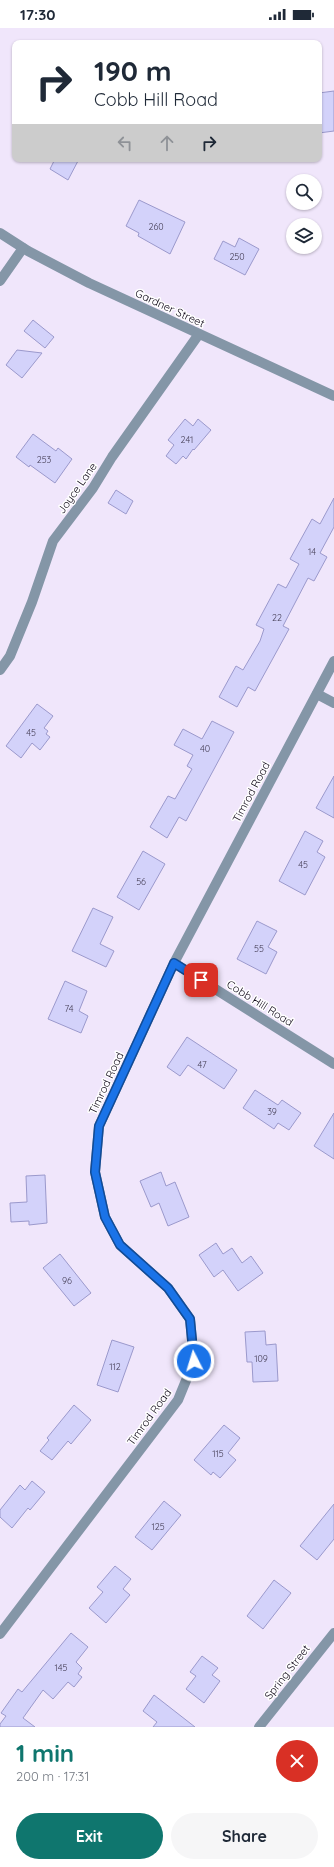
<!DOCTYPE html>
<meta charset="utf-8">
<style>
body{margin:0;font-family:Quicksand,sans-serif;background:#f6f6f7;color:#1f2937;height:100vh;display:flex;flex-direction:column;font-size:15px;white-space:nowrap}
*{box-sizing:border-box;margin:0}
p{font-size:13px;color:#747a83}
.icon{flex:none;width:22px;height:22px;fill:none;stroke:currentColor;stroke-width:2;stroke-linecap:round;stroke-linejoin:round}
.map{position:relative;height:1699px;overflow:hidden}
.drawer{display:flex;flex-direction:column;background:#fff;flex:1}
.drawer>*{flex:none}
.guide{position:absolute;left:12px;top:12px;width:310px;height:122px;border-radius:8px;box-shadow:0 1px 3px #0004;background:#fff;color:#1f2937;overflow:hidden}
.fabs{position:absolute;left:286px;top:146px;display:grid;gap:8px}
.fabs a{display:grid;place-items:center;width:36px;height:36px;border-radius:50%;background:#fff;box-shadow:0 1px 3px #0004;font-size:20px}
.pin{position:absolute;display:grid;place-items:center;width:34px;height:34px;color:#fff;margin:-17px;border-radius:8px;box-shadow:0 2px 6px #0006}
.me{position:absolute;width:44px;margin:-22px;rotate:355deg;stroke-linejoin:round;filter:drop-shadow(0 0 3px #0008)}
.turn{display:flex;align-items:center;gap:14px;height:84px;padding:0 16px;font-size:18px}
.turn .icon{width:52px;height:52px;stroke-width:2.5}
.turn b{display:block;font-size:28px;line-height:34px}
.lanes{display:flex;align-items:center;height:38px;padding:0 16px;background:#0003;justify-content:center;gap:20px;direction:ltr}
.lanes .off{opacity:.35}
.round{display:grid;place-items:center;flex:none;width:42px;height:42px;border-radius:21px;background:#f6f6f7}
.headline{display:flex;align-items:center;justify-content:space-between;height:68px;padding:0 16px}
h1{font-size:24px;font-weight:700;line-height:30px;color:#0f766e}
.button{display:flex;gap:8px;margin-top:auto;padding:8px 16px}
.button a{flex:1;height:46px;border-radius:24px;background:#0f766e;color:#fff;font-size:16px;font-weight:700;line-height:46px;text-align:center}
.button a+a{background:#f6f6f7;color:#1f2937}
.status{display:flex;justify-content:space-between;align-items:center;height:28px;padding:0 20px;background:#fff;direction:ltr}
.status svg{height:11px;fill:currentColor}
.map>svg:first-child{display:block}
.building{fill:#d3d2fa;stroke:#9b99cc}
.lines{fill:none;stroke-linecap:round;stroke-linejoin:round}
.minor{stroke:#8496a7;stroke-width:10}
.route-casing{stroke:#114b97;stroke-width:10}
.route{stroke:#1a73e8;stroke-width:7}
.labels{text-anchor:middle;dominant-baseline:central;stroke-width:3;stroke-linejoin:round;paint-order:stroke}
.number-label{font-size:9px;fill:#423b52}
.street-label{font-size:11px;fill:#11091a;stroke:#fff}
</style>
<div class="status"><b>17:30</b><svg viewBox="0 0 49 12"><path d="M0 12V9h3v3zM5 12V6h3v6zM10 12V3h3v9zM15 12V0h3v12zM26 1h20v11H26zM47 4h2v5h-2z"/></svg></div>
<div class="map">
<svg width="334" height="1699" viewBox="0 0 334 1699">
<rect width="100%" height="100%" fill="#f0e6fb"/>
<g class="building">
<path d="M334,63V103L319,105V65Z"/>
<path d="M55,131H79L68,152L50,141Z"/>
<path d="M139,172L185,194L170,226L138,208L139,205L126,198Z"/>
<path d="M239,210L259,221L245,247L214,231L223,213L235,219Z"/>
<path d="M33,292L54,309L45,320L24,303Z"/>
<path d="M17,322L42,325L22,350L6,337Z"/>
<path d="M185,391L193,398L198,391L211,402L194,422L193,421L186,431L183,428L176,436L166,428L174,417L168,412Z"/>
<path d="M33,406L56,423L58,420L72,431L55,455L30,437L29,439L16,429Z"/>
<path d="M116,462L133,473L126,486L108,475Z"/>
<path d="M334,470V499L320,525L327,529L314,553L308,550L283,598L289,601L255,663L248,659L237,679L219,669L236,638L243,642L260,613L264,601L256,597L278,556L286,560L299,536L290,531L312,491L320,496Z"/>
<path d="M37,676L53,688L44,700L48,703L46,706L50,709L40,722L32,715L21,730L6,718Z"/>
<path d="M212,693L234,704L186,793L179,789L167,810L150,799L168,768L175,771L192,741L187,738L193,727L174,717L183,701L202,711Z"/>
<path d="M334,748V790L316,780Z"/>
<path d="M305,803L323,813L317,824L325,829L305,867L279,853Z"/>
<path d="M143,823L165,836L139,882L117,869Z"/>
<path d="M93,880L113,889L100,916L114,923L106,939L72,923Z"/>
<path d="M257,893L277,903L268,919L277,924L266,946L237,931Z"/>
<path d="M65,953L87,963L79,983L88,988L81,1005L48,991Z"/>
<path d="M187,1009L237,1042L224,1061L188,1037L180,1048L167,1039Z"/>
<path d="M255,1062L278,1077L282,1072L301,1085L289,1102L278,1095L274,1101L243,1080Z"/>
<path d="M334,1085V1131L314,1118Z"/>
<path d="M161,1144L166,1158L175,1154L189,1189L168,1198L159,1175L151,1179L140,1153Z"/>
<path d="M45,1147L47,1195L29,1197V1193L11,1194L10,1175L27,1174L26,1148Z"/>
<path d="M216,1215L223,1226L232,1220L242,1235L251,1228L263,1245L238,1263L223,1242L214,1249L199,1227Z"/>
<path d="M60,1226L91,1265L74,1278L43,1240Z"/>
<path d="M265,1303L266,1317L276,1316L278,1353L253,1354L252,1334H247L245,1304Z"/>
<path d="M112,1312L134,1319L118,1364L97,1357Z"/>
<path d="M74,1377L91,1392L71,1416L68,1413L52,1432L40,1423L49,1412L47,1410Z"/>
<path d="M224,1397L240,1410L228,1425L236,1432L220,1450L213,1444L211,1447L194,1432Z"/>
<path d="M32,1453L45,1464L30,1482L28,1480L12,1500L0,1489V1482L20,1457L25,1462Z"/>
<path d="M164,1473L181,1487L152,1522L135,1509Z"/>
<path d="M334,1476V1511L317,1532L300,1518Z"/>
<path d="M115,1538L131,1551L123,1561L130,1567L106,1595L89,1580L103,1564L97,1559Z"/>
<path d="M274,1552L291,1565L263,1601L247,1588Z"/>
<path d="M71,1605L88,1619L76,1634L82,1640L78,1646L82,1649L74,1659L68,1654L53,1671L43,1662L23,1690L35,1699H0V1696L6,1688L1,1685L18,1661L22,1664Z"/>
<path d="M202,1628L218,1640L212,1647L220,1653L204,1675L186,1661L196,1648L190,1644Z"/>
<path d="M154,1667L195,1699H153L157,1694L143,1683Z"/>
</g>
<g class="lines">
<g class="minor">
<path d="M0,205L28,223L89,255L334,368"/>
<path d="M0,253L23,220"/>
<path d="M0,642L10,628L32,574L53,513L93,460L112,429L199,306"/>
<path d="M317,666L334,675"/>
<path d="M174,935L334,1036"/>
<path d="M0,1606L178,1372L194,1333L190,1291L168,1260L120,1217L105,1189L95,1144L99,1098L174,935L334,633"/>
<path d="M259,1699L334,1605"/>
</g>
</g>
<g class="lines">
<g class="route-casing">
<path id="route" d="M194,1333L190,1291L168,1260L120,1217L105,1189L95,1144L99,1098L174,935L201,952"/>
</g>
<use href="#route" class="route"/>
</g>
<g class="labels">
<g class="number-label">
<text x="156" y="198">260</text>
<text x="237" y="228">250</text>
<text x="187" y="411">241</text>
<text x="44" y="431">253</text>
<text x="312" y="523">14</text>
<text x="277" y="589">22</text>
<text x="31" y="704">45</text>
<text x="205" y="720">40</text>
<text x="303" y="836">45</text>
<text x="141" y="853">56</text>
<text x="259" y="920">55</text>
<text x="69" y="980">74</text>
<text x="202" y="1036">47</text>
<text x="272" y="1083">39</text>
<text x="67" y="1252">96</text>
<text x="261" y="1330">109</text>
<text x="115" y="1338">112</text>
<text x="218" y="1425">115</text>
<text x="158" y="1498">125</text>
<text x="61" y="1639">145</text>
</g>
<g class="street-label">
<text transform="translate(170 280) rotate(25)">Gardner Street</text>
<text transform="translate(77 460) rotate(-55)">Joyce Lane</text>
<text transform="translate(251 764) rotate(-62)">Timrod Road</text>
<text transform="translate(260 975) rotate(32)">Cobb Hill Road</text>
<text transform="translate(106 1055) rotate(-65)">Timrod Road</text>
<text transform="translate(149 1389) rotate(-54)">Timrod Road</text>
<text transform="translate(287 1644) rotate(-52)">Spring Street</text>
</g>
</g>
</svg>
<div class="fabs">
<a><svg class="icon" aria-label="search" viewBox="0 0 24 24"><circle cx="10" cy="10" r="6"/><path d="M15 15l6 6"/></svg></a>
<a><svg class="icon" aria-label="layers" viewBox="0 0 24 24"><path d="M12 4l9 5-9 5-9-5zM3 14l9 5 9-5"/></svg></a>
</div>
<div class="pin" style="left:201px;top:952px;background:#d93025"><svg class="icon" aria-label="arrive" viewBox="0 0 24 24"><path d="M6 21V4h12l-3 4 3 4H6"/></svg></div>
<svg class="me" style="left:194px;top:1333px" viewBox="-20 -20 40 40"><circle r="17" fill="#1a73e8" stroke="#fff" stroke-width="3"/><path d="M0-11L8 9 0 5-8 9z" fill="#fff"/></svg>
<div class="guide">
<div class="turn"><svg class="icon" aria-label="right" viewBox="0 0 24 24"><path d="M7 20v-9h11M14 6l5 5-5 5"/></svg><div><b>190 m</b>Cobb Hill Road</div></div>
<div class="lanes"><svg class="icon off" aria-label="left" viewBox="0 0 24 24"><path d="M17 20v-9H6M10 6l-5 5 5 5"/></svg><svg class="icon off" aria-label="ahead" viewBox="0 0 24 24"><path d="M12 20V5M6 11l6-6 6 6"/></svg><svg class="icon" aria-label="right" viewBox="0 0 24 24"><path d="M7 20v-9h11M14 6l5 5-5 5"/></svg></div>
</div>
</div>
<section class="drawer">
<div class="headline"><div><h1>1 min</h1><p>200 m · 17:31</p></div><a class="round" style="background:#d93025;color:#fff"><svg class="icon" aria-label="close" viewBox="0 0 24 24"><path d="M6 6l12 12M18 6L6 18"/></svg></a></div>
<div class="button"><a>Exit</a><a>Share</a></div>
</section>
